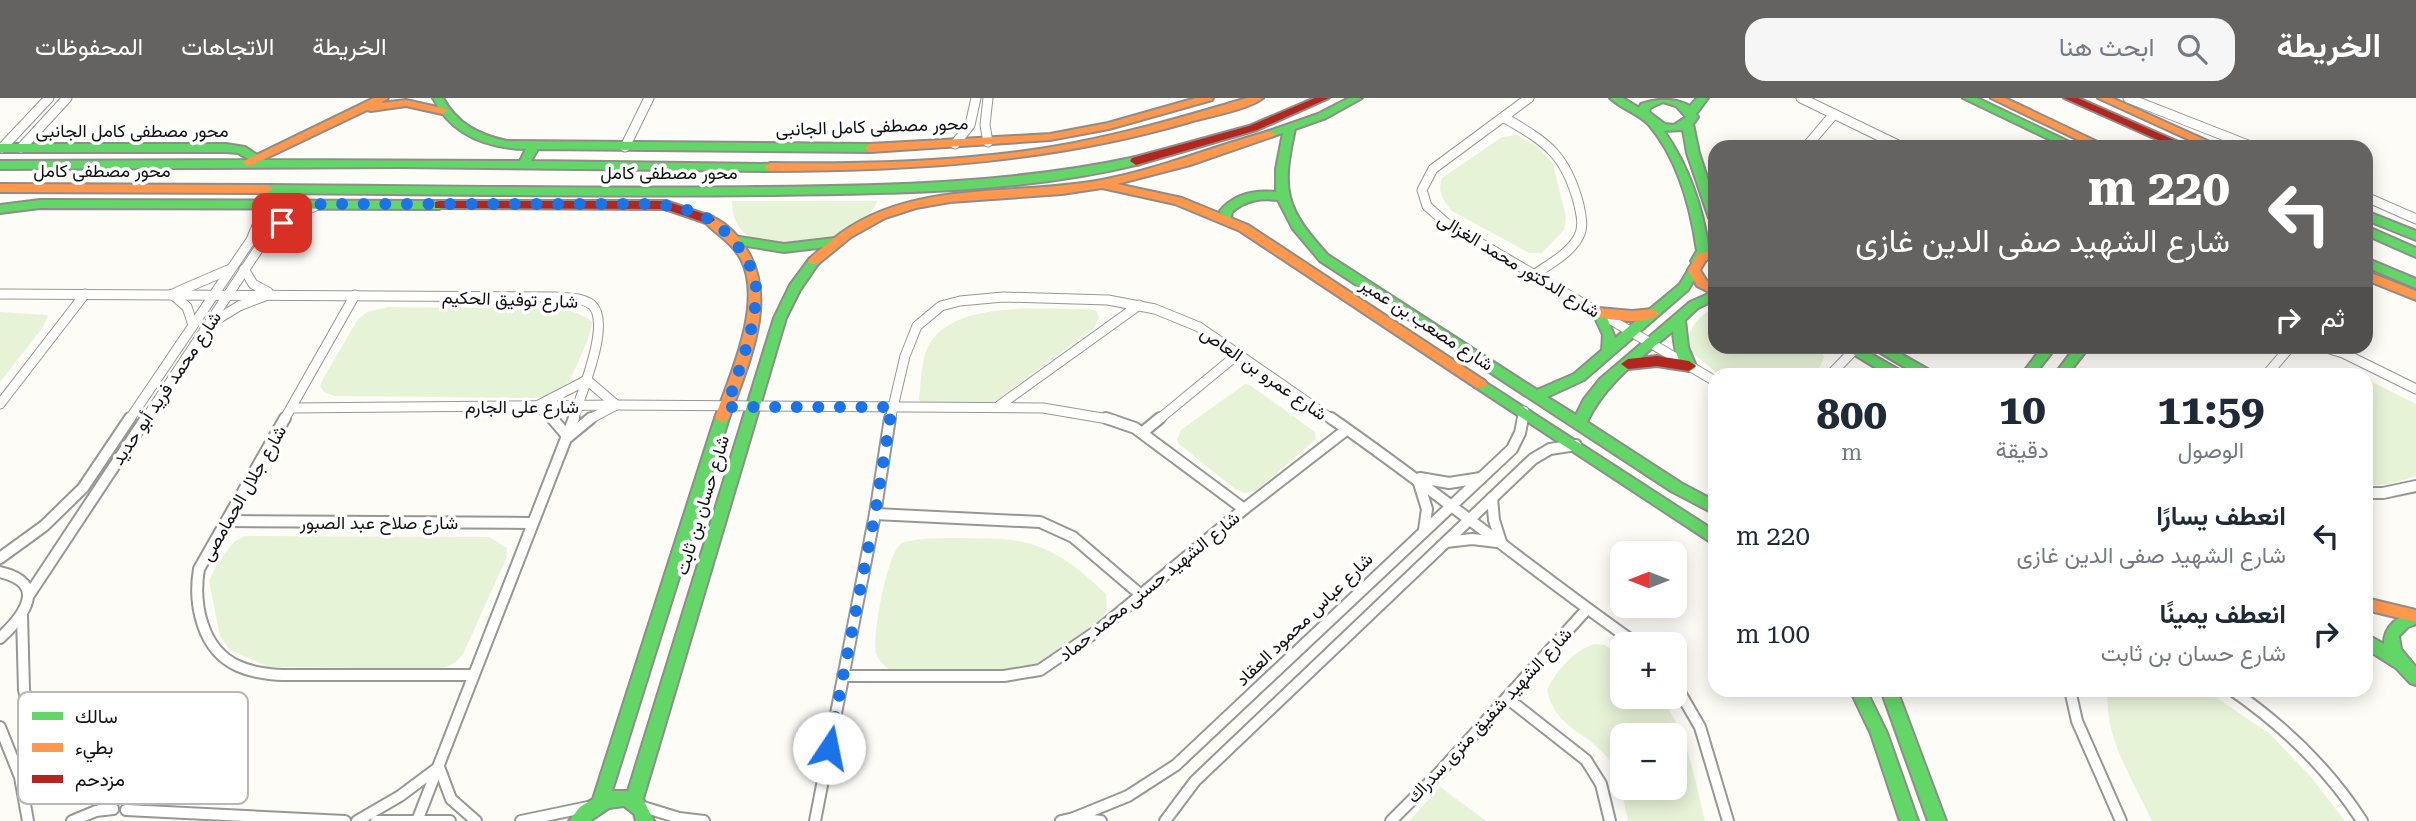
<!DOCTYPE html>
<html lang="ar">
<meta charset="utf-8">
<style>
body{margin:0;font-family:"Roboto Serif",Vazirmatn,serif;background:#f6f6f7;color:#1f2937;direction:rtl;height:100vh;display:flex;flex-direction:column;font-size:26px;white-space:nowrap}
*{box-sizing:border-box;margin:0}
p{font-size:23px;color:#747a83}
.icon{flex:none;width:38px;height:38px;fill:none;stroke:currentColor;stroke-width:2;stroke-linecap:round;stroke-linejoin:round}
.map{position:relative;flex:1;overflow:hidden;direction:ltr}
.panel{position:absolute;left:1708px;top:270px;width:665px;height:329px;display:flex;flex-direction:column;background:#fff;border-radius:21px;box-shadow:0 4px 18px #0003;direction:rtl}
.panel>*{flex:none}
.hud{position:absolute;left:1708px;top:42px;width:665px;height:214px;border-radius:21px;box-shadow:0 4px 18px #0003;direction:rtl;background:#646362;color:#fff;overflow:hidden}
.needle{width:46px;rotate:270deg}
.tools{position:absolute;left:1610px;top:443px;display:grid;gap:14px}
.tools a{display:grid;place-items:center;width:77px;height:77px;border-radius:14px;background:#fff;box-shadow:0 4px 18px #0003;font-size:35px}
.pin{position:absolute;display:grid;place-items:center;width:60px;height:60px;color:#fff;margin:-30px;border-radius:14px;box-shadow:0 4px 10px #0006}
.me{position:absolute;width:77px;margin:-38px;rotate:11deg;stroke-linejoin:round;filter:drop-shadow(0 0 5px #0008)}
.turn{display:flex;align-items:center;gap:24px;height:147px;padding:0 28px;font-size:32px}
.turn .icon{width:91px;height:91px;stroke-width:2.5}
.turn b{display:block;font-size:49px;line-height:60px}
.then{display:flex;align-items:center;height:66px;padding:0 28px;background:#0003;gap:14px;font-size:26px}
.eta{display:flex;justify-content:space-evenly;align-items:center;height:119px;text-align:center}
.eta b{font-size:42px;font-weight:700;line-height:49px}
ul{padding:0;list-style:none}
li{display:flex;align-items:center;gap:21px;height:98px;padding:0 28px}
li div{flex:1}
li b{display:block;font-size:26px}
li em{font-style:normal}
header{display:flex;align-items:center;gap:42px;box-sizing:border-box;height:98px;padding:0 35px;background:#646362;color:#fff}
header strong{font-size:33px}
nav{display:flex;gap:38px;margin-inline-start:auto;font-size:24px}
.search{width:490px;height:63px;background:#f6f6f7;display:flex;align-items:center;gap:18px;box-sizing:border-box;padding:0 24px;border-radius:21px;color:#747a83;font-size:26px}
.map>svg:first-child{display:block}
.green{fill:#e7f3d7;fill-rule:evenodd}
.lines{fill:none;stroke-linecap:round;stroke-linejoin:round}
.street-far1-casing{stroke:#979795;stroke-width:11}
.street-casing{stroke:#979795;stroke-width:14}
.fast-casing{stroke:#8e8d8b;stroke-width:4}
.slow-casing{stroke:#8e8d8b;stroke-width:4}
.jam-casing{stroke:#8e8d8b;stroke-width:4}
.street-far1{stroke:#fffffe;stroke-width:9}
.street{stroke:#fffffe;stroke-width:10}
.fast{fill:#63d668;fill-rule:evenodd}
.slow{fill:#ff974d;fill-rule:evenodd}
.jam{fill:#b3261e;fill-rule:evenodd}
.route{stroke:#1a73e8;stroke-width:12;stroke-dasharray:0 21.6}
.labels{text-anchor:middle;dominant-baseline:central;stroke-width:7;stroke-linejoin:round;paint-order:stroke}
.street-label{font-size:18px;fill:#111;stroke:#fff}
.key{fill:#fff;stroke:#b8b8b8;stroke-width:2}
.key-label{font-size:19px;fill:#111}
</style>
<header>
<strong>الخريطة</strong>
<div class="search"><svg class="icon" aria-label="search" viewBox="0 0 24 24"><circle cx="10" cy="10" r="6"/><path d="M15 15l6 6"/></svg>ابحث هنا</div>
<nav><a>الخريطة</a><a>الاتجاهات</a><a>المحفوظات</a></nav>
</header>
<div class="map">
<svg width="2416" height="723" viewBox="0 0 2416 723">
<rect width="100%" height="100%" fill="#fdfcf7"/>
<g class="green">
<path d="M1517,37L1536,47L1553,66L1566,119L1564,132L1542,155H1529L1452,113C1443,103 1437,93 1442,80L1502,39Z"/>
<path d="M732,103H878C868,121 845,139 824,145C816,146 805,145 797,146C762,147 733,143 732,103Z"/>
<path d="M1715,208V248L1819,249L1824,259L1820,269L1811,276H1718L1689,252C1686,229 1697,222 1715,208Z"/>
<path d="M388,209L566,211L586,219L592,224C591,236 586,246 581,257C569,286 564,299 529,300L335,298L324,294L320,288L323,281L358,221L367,214Z"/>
<path d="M1089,211L1096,213L1099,219L1094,230L994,304L985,307L921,306L919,301C921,286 921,267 926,253C947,200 1043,212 1089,211Z"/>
<path d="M0,214L48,217L43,229L0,284Z"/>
<path d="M2366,281L2416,306V378L2390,386L2366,388Z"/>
<path d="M1245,286L1250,287L1315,334L1316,341L1256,393L1245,395L1235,391L1179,346L1177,342L1181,332Z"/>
<path d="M245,438L489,439L507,450L506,461L463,556L455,565L440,571L268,569L229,551L220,538L209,483L218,464L235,443Z"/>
<path d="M1003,441C1046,444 1076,467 1106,496L1107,513L1101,521L1049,563L1020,573L889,572C884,566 878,563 876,555C872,539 887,455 901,446C914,437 983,441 1003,441Z"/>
<path d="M1595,546L1605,547L1622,560V598L1660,599C1688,634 1694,680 1705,723H1628C1623,702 1622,677 1608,660C1586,633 1555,630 1547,592C1556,573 1574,552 1595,546ZM1622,637H1675V690H1622Z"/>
<path d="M2108,592H2205L2270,636L2311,679L2345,723H2152C2133,682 2103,638 2108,592Z"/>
<path d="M1440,689L1486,723H1409Z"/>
</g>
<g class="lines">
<g class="street-far1-casing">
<g id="street-far1">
<path d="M988,0L985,27L988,44"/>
<path d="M1529,0L1433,71L1422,92L1427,108L1446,125L1715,283"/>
<path d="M1801,0L1902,49"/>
<path d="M2128,0L2253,49"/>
<path d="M1505,20C1548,45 1566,57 1579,107C1581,117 1584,128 1579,138C1570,156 1549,166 1534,177"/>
<path d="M955,46L970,27L976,0"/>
<path d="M625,49L649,0"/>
<path d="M1806,49L1834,16"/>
<path d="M2,50L49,0"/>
<path d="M21,50L67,0"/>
<path d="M2366,99L2416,121"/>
<path d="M244,171L253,186L268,194"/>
<path d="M177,194L228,172"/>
<path d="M0,196L555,199C567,200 582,199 592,207C612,225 580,298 573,322"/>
<path d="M172,196L187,209L193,227"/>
<path d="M213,224L239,208L265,198"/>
<path d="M2320,248L2343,255L2416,291"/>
<path d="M1831,276L1858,248"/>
<path d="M2267,276L2291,248"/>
<path d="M0,306L85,196"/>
<path d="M1000,307L1139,207"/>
<path d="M292,310L616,307L1043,310L1114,322"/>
<path d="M129,322L251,142L259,123L262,105"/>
<path d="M145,322L263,144L292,118L320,106"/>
<path d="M284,322L355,197"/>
<path d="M554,322L537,308L587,282L616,307L588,322"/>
<path d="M890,322L905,258L917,228L941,208L960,203L1003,199L1108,202L1155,211L1199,229L1333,322"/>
<path d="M1158,322L1238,256"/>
<path d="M1522,322L1524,313"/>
</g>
</g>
<g class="street-casing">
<g id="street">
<path d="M285,320L199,471C193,506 202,552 238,568C262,579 291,577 317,577C369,577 421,577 473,577"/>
<path d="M552,320L568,339L591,320"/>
<path d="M1106,320L1135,330L1244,411"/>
<path d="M1331,320C1435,392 1533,473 1637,546"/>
<path d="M1143,334L1160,320"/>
<path d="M1420,380L1449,385L1481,380"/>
<path d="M1418,382L1427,411L1424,432"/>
<path d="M2366,395H2383L2416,388"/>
<path d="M1492,400L1494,422L1501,444"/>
<path d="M875,416L1040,424L1073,439L1141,497"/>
<path d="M227,423L531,425"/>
<path d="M1446,444L1472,441L1497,444"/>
<path d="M0,460L44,428L83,390L130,320"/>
<path d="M0,474C48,485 25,517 0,540"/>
<path d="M29,497L146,320"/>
<path d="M22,517L24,592L28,609L54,665L67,683L113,711"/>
<path d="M843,578H1004L1040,572L1100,531L1244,411L1346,332"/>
<path d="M1675,586L1700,629L1728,723"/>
<path d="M2070,592L2077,623L2121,723"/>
<path d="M2232,592C2284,628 2328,670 2362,723"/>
<path d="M1507,600L1586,662L1601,686L1610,723"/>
<path d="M0,629L20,679L28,723"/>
<path d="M640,708L679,720L704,723"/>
<path d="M126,712L345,723"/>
<path d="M1074,720L1128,698L1176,667L1512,351L1520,335L1523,320"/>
<path d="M72,723L96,713L113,711"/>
<path d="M357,723L400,698L439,669L451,701L476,723"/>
<path d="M376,723H450"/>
<path d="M417,723L574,320"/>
<path d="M521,723L588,709"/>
<path d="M815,723L875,416L890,320"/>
<path d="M1061,723L1074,720L1101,723"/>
<path d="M1165,723L1195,683L1533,361L1550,351L1576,347"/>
<path d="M1391,723L1438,676L1587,511"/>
</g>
</g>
<g class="fast-casing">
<g id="fast">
<path d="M433,0H443C457,26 479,37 507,43L870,46L876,50L870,54L538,51L531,63L774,66L776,69L770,73L400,69L0,71V63L250,62L238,55L226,54H0V46H226L245,49L265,62L520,63L526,51C486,50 451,37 433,0Z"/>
<path d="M1349,0H1362L1326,20L1295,31C1281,93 1285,110 1328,157L1537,292L1574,276L1602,252L1603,237L1593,215L1594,212H1604L1615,240L1680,186L1690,169H1698L1700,172L1688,192L1584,282L1547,299L1576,317L1584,301L1600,281L1690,204L1715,193V202L1698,210L1685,222L1688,249L1696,268L1694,271L1689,273C1676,266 1674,246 1673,233C1641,260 1605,285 1587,324L1681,385L1715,403V416L1671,393L1320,163L1293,131L1278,102C1260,100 1246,102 1232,114L1230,125H1222L1220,113C1234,96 1255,92 1276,94V71L1283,35L1270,39L1264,36L1266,34L1318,16Z"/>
<path d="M1610,0H1623L1639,10L1641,6C1658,0 1675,0 1690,8L1697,0H1708L1696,16L1698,19L1693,26L1699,55L1715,103V124L1709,120L1687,55L1683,32L1664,33C1689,69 1703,110 1709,153L1701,166H1693L1691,163L1697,153C1691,110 1678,61 1649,27C1640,16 1621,11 1610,0ZM1663,4L1676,8L1686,19L1674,27L1665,26L1649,14L1650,10Z"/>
<path d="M1963,0H1977L2080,49H2065Z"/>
<path d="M1136,59L1142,63L1140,66C1018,96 891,95 766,97C599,99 433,96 267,95L261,91L267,87C430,88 593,91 756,89C884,88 1010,86 1136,59Z"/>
<path d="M40,102L439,103L445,107L439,111L40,110L0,115V107Z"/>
<path d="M2366,113L2416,133V142L2366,122Z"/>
<path d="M2366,128L2416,150V159L2366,137Z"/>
<path d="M733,138L784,146L835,140L841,144L835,148L784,154L729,145L727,142Z"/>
<path d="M814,159L820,163L800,192L786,220L643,701L654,723H636L634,716L624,708L609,710L590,723H569L580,709L593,701L715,320L722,315L729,320L612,693H628L774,220L790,187L810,160Z"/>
<path d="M2366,160L2416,181V190L2366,169Z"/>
<path d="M1840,248H1857L1901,273L1903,276H1886Z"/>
<path d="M1869,248H1887L1931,273L1933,276H1916Z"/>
<path d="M2043,248H2057L2035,276H2022Z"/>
<path d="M2076,248H2090L2068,276H2055Z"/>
<path d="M1480,281L1715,433V447L1475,289L1473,286L1475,283Z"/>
<path d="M2416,512V526L2408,529L2399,538L2401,551L2416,569V587L2410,585L2396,570L2366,551V536L2384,546C2384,526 2399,519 2416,512Z"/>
<path d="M1850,592H1866L1887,635L1918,723H1900L1871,636Z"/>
<path d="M1881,592H1897L1946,723H1928Z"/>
</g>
</g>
<g class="slow-casing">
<g id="slow">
<path d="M374,0H388L381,5L406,2L446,11L448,13L442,16L406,8L371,13L367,12L252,67L248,68L242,64Z"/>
<path d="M1196,0H1213L1212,2L1109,31L1050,42L870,54L864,50L870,46L1050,36L1108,25Z"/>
<path d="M1247,0H1263C1249,11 1212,18 1193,23C1054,64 914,73 770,73L764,69L770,65C862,66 955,64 1046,50C1114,39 1180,20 1247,0Z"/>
<path d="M1991,0H2005L2108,49H2093Z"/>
<path d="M2098,0H2112L2221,49H2205Z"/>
<path d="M1270,33L1276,36L1274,38L1190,67L1117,86L1182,100L1248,127L1485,283L1487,286L1485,289H1475L1240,133L1175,106L1102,90L1062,96L950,104L916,110L885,120L851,139L818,166H810L808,163C814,155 824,149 832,142C907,80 1012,99 1102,82C1160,71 1214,48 1270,33Z"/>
<path d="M0,86L267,87L273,91L267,95L0,94Z"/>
<path d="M709,118C724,123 737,136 745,149C780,201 747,268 729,320L722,325L715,320C730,277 764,205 741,161C731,143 715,136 703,122Z"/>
<path d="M1715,152V160L1706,162L1700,172L1706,182L1715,187V197L1697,188L1688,172L1698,156Z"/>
<path d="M2366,173L2416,193V202L2366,182Z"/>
<path d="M1599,210L1632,213L1653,211L1659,216C1646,228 1611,222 1594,218L1593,215Z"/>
<path d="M2366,500L2416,512V524L2366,512Z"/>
</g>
</g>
<g class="jam-casing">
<g id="jam">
<path d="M1315,0H1329L1257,32L1136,67L1130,63L1132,60L1249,28Z"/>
<path d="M2064,0H2078L2190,49H2174Z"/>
<path d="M439,103H666L713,119L715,122L709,126L665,111L435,110V104Z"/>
<path d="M1657,258L1689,263L1696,268L1689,273L1657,268L1628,271L1621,266L1628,261Z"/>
</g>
</g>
<use href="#street-far1" class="street-far1"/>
<use href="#street" class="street"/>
<use href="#fast" class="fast"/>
<use href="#slow" class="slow"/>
<use href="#jam" class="jam"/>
</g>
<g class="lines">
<path class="route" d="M282,125L303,112L321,106H643C685,107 715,116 740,151C749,164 757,179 756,195C755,234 738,273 727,309H892L875,416L829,650"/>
</g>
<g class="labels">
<g class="street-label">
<text transform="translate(872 28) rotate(-2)">محور مصطفى كامل الجانبى</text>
<text x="132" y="32">محور مصطفى كامل الجانبى</text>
<text x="102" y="72">محور مصطفى كامل</text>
<text x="669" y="74">محور مصطفى كامل</text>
<text transform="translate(1519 167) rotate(31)">شارع الدكتور محمد الغزالى</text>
<text transform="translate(510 201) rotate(2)">شارع توفيق الحكيم</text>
<text transform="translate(1427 226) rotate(33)">شارع مصعب بن عمير</text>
<text transform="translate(1264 275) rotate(35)">شارع عمرو بن العاص</text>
<text transform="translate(166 290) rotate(-56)">شارع محمد فريد أبو حديد</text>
<text x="522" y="308">شارع على الجارم</text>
<text transform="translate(243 395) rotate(-60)">شارع جلال الحمامصى</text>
<text transform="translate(702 407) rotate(-73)">شارع حسان بن ثابت</text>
<text x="379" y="424">شارع صلاح عبد الصبور</text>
<text transform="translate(1149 488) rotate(-39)">شارع الشهيد حسنى محمد حماد</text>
<text transform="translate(1304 521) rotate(-44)">شارع عباس محمود العقاد</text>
<text transform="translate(1489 617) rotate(-47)">شارع الشهيد شفيق مترى سدراك</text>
</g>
</g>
<rect x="18" y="594" width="230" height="112" rx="10" class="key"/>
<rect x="32" y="614" width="31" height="8" fill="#63d668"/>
<rect x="32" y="645" width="31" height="9" fill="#ff974d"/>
<rect x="32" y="677" width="31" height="8" fill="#b3261e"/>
<g class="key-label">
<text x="75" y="625">سالك</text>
<text x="75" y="656">بطيء</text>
<text x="75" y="688">مزدحم</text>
</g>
</svg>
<div class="tools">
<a><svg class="needle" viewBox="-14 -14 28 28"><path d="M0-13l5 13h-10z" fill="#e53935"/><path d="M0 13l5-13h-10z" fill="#747a83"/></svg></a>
<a>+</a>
<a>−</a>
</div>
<div class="pin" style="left:282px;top:125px;background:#d93025"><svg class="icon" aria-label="arrive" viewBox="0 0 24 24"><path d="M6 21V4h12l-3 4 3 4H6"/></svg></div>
<svg class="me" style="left:829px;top:650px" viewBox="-20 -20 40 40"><circle r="19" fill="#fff"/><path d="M0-13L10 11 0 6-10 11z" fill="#1a73e8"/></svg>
<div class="hud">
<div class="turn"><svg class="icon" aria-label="left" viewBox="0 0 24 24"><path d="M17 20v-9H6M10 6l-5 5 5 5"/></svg><div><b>220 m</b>شارع الشهيد صفى الدين غازى</div></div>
<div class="then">ثم<svg class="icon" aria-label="right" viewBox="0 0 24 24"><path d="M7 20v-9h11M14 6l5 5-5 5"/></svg></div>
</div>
<section class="panel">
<div class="eta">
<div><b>11:59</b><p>الوصول</p></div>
<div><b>10</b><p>دقيقة</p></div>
<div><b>800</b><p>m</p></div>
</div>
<ul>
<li><svg class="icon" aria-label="left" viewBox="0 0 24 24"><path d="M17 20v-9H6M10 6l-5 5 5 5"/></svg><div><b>انعطف يسارًا</b><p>شارع الشهيد صفى الدين غازى</p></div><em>220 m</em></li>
<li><svg class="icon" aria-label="right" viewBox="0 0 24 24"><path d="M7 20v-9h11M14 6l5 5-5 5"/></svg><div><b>انعطف يمينًا</b><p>شارع حسان بن ثابت</p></div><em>100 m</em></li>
</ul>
</section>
</div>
